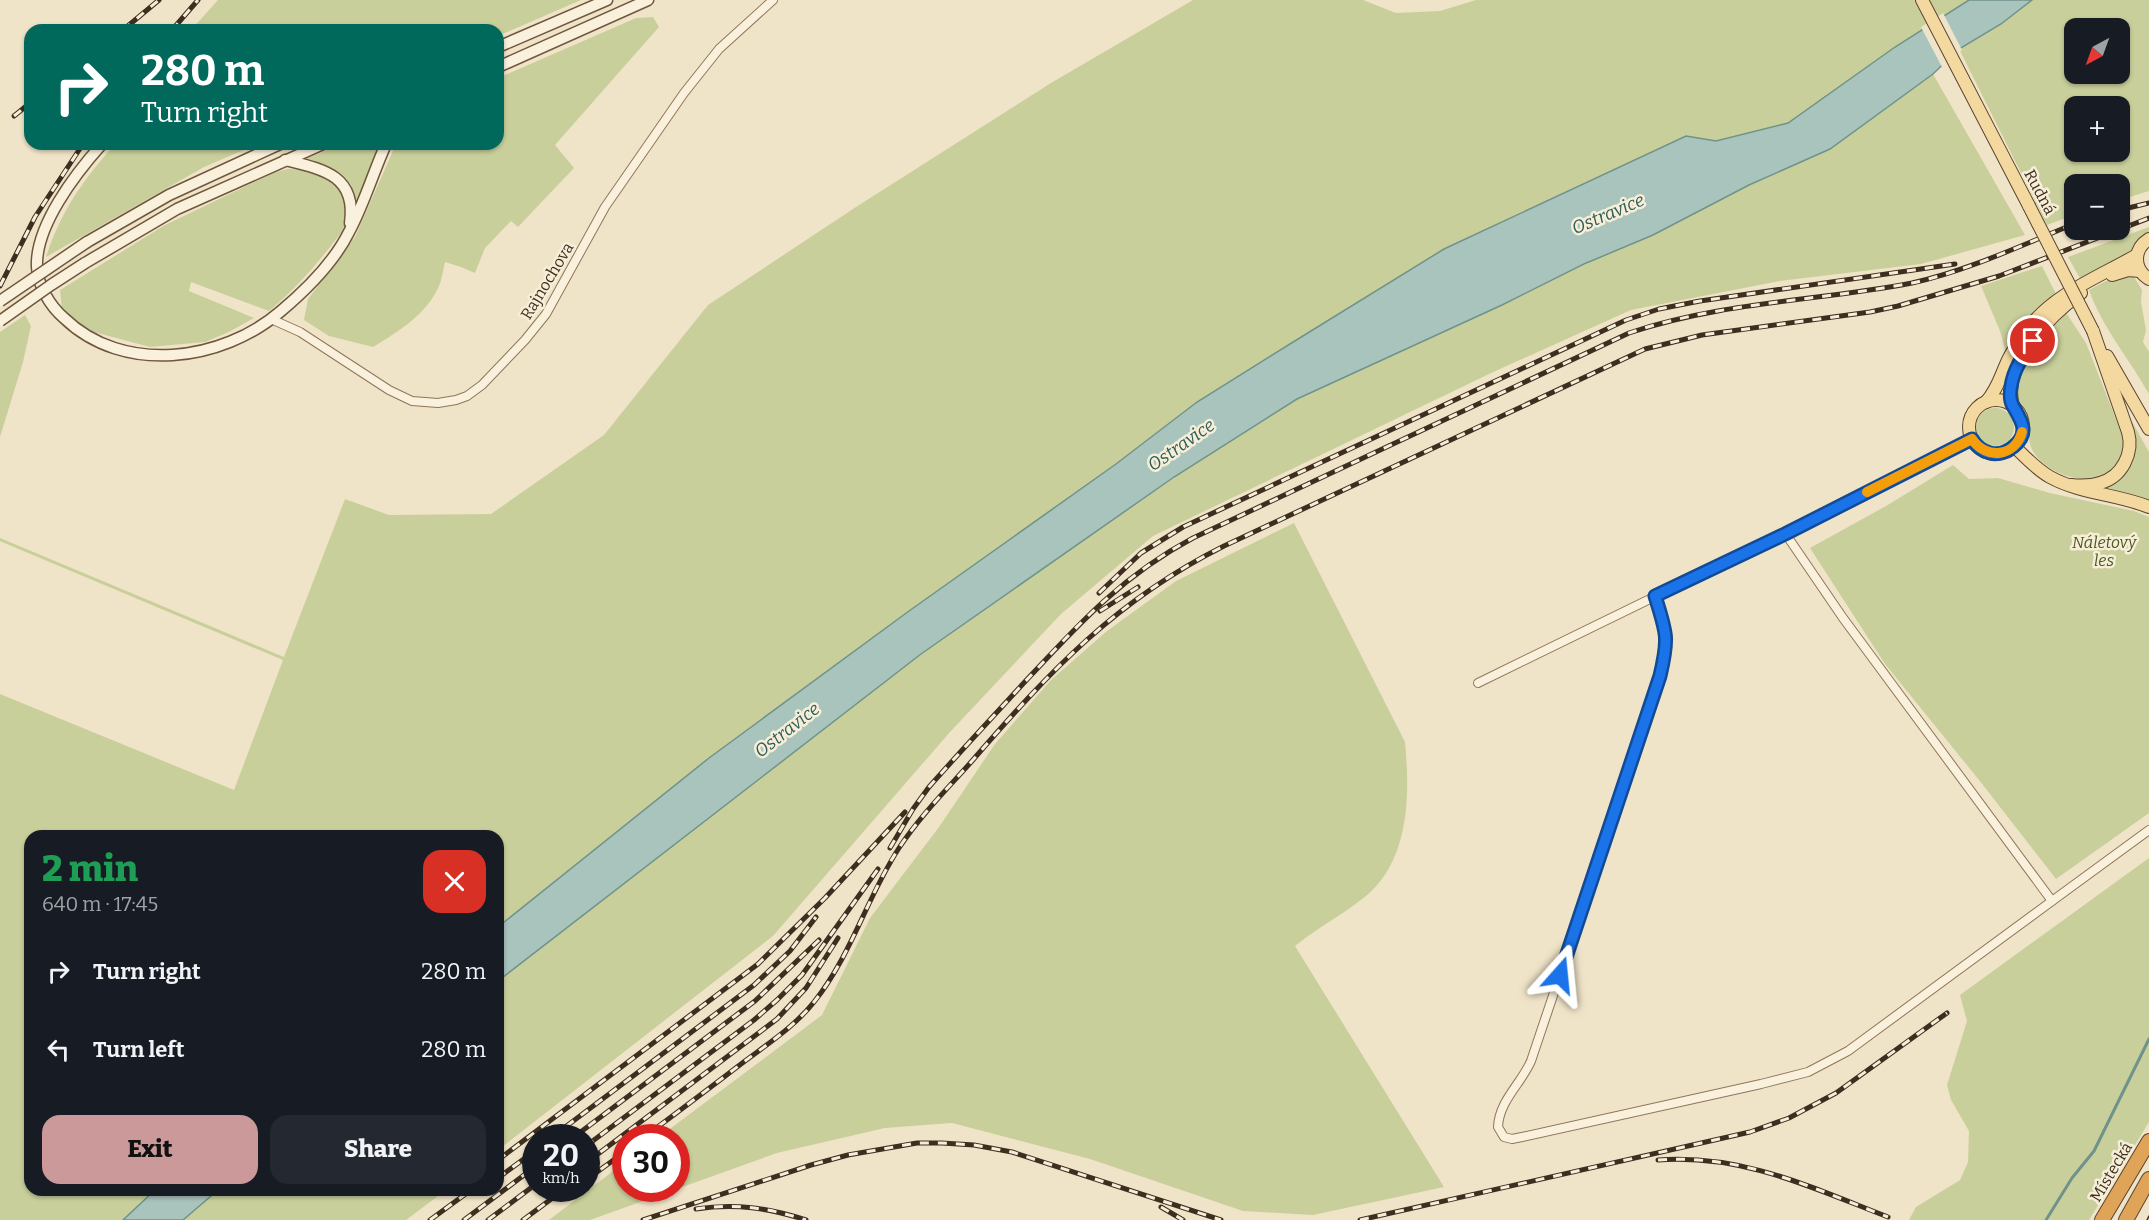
<!DOCTYPE html>
<meta charset="utf-8">
<style>
body{margin:0;font-family:Bitter,serif;background:#242831;color:#f1f3f6;height:100vh;display:flex;flex-direction:column;font-size:22px;white-space:nowrap}
*{box-sizing:border-box;margin:0}
p{font-size:20px;color:#9ea1a6}
.icon{flex:none;width:33px;height:33px;fill:none;stroke:currentColor;stroke-width:2;stroke-linecap:round;stroke-linejoin:round}
.map{position:relative;flex:1;overflow:hidden}
.sheet{position:absolute;left:24px;top:830px;width:480px;height:366px;display:flex;flex-direction:column;background:#171b24;border-radius:18px;box-shadow:0 2px 4px #0004}
.sheet>*{flex:none}
.banner{position:absolute;left:24px;top:24px;width:480px;height:126px;border-radius:18px;box-shadow:0 2px 4px #0004;background:#00695c;color:#fff;overflow:hidden}
.needle{width:39px;rotate:221deg}
.buttons{position:absolute;left:2064px;top:18px;display:grid;gap:12px}
.buttons a{display:grid;place-items:center;width:66px;height:66px;border-radius:12px;background:#171b24;box-shadow:0 2px 4px #0004;font-size:30px}
.speed{position:absolute;left:522px;top:1124px;display:flex;gap:12px;font-size:30px;font-weight:700;text-align:center}
.speed>*{display:grid;place-content:center;width:78px;height:78px;border-radius:50%;background:#171b24;box-shadow:0 2px 4px #0004;line-height:1}
.speed small{font-size:15px;font-weight:400}
.speed .limit{border:9px solid #d22;background:#fff;color:#111}
.pin{position:absolute;display:grid;place-items:center;width:51px;height:51px;color:#fff;margin:-26px;border:3px solid #fff;border-radius:50%;box-shadow:0 2px 6px #0007}
.me{position:absolute;width:66px;margin:-33px;rotate:18deg;stroke-linejoin:round;filter:drop-shadow(0 0 4px #0008)}
.turn{display:flex;align-items:center;gap:21px;height:126px;padding:0 18px;font-size:27px}
.turn .icon{width:78px;height:78px;stroke-width:2.5}
.turn b{display:block;font-size:42px;line-height:51px}
.round{display:grid;place-items:center;flex:none;width:63px;height:63px;border-radius:18px;background:#242831}
.summary{display:flex;align-items:center;justify-content:space-between;height:102px;padding:0 18px}
h1{font-size:36px;font-weight:800;line-height:45px;color:#1e9e55}
.action{display:flex;gap:12px;margin-top:auto;padding:12px 18px}
.action a{flex:1;height:69px;border-radius:18px;background:#cc999b;color:#111;font-size:24px;font-weight:800;line-height:69px;text-align:center}
.action a+a{background:#242831;color:#f1f3f6}
ul{padding:0;list-style:none}
li{display:flex;align-items:center;gap:18px;height:78px;padding:0 18px}
li div{flex:1}
li b{display:block;font-size:22px}
li em{font-style:normal}
.map>svg:first-child{display:block}
.green{fill:#c9cf9b;fill-rule:evenodd}
.water{fill:#a9c4bc;stroke:#6f938a;stroke-width:1.5}
.pier{fill:#f0e4c8}
.lines{fill:none;stroke-linecap:round;stroke-linejoin:round}
.stream{stroke:#6f938a;stroke-width:3}
.street-casing{stroke:#8d765c;stroke-width:10}
.secondary-casing{stroke:#6f573f;stroke-width:13}
.primary-casing{stroke:#5b4430;stroke-width:14}
.highway-casing{stroke:#5b4430;stroke-width:16}
.street{stroke:#faf1dc;stroke-width:8}
.secondary{stroke:#faf1dc;stroke-width:10}
.primary{stroke:#f3d9a0;stroke-width:12}
.highway{stroke:#e0a458;stroke-width:14}
.tram{stroke:#3d2e20;stroke-width:1.5}
.rail-casing{stroke:#3d2e20;stroke-width:5}
.rail{stroke:#f7eed8;stroke-width:3;stroke-dasharray:9;stroke-linecap:butt}
.secondary-bridge-casing{stroke:#6f573f;stroke-width:13;stroke-linecap:butt}
.primary-bridge-casing{stroke:#5b4430;stroke-width:14;stroke-linecap:butt}
.secondary-bridge{stroke:#faf1dc;stroke-width:10}
.primary-bridge{stroke:#f3d9a0;stroke-width:12}
.route-casing{stroke:#114b97;stroke-width:15}
.route{stroke:#1a73e8;stroke-width:10}
.slow{stroke:#f59e0b;stroke-width:10}
.labels{text-anchor:middle;dominant-baseline:central;stroke-width:5;stroke-linejoin:round;paint-order:stroke}
.street-label{font-size:16px;fill:#3d2e20;stroke:#f7eed8}
.park-label{font-size:16px;font-style:italic;fill:#4d5a26;stroke:#f7eed8}
.water-label{font-size:18px;font-style:italic;fill:#2f5d5a;stroke:#f7eed8}
</style>
<div class="map">
<svg width="2149" height="1220" viewBox="0 0 2149 1220">
<rect width="100%" height="100%" fill="#f0e4c8"/>
<g class="green">
<path d="M218,0H581L498,36V30H191Z"/>
<path d="M1193,0H1363L1396,13L1440,11L1476,0H1969L1895,47L1788,123L1715,141L1686,136L1575,187L1444,249L1197,402L1116,464L909,611L618,831L498,927V836H30V1190H155L123,1220H0V694L234,790L283,660L2,542L0,541V538L284,657L345,499L389,515L491,514L604,435L708,305L856,207L1051,83Z"/>
<path d="M2032,0H2149V191L2120,200V184H2074V215L2047,225L1959,49L2001,24ZM2074,28H2120V74H2074ZM2074,106H2120V152H2074Z"/>
<path d="M653,17L659,27L555,145L574,168L518,227L511,221L485,248L475,273L461,267L445,262C443,270 442,279 439,286C427,314 398,332 373,347L329,336L304,320L308,299L355,237L396,144H498V78L636,18Z"/>
<path d="M1933,74L2025,235L1921,264L1780,281L1631,310L1489,374L1153,536L1061,614L950,732L773,936L498,1150V981L921,654L1174,477L1297,399L1502,305L1749,185L1830,149Z"/>
<path d="M115,144H258L204,167L46,257C61,211 83,180 115,144Z"/>
<path d="M341,144H381L357,206L351,185L337,173L306,159Z"/>
<path d="M288,169C305,169 328,173 339,188C345,197 349,213 346,224C343,232 335,240 330,247C311,271 292,292 269,311L191,282L189,291L254,318L229,332L205,342L150,347L86,330L62,310L60,290L165,225L275,172Z"/>
<path d="M2149,227V235C2140,239 2134,244 2130,254L2081,280L2068,257Z"/>
<path d="M2042,266L2056,294L2039,309L2006,353L2000,331L1981,286Z"/>
<path d="M2127,274L2134,277L2142,290L2141,302L2146,330L2143,342L2149,352V394C2130,360 2102,327 2089,290L2117,275Z"/>
<path d="M2065,311L2086,343L2123,437C2123,442 2124,447 2123,451C2116,495 2052,481 2034,453C2026,441 2031,430 2028,417C2026,410 2019,404 2017,397C2009,371 2048,329 2065,311Z"/>
<path d="M25,315L31,326L23,362L0,437V332Z"/>
<circle cx="1995" cy="427" r="19"/>
<path d="M2130,418L2149,452V503L2098,490L2123,474Z"/>
<path d="M1953,465L1969,479L1998,478L2050,493L2134,511L2149,517V813L2056,879L1979,780L1885,664L1810,548L1886,506Z"/>
<path d="M1294,523L1405,742C1410,794 1410,859 1366,896C1344,914 1317,928 1295,946L1444,1187L1313,1215L1243,1211L1090,1159L952,1123L885,1128L777,1153L590,1220H549L625,1162L626,1188H676V1137H659L822,1015L870,918L939,827L995,744L1051,680L1107,631L1176,581Z"/>
<path d="M2149,858V1122L2089,1220H1909L1916,1207L1960,1180L1968,1162L1969,1131L1951,1100L1947,1085L1967,1021L1960,995Z"/>
<path d="M218,1190H446L406,1220H183Z"/>
</g>
<g class="water">
<path d="M1969,0H2032L2001,24L1959,49L1933,74L1830,149L1749,185L1653,235L1584,264L1502,305L1297,399L1174,477L921,654L498,981V927L709,758L909,611L1116,464L1197,402L1298,339L1444,249L1686,136L1716,141L1788,123L1895,47Z"/>
<path d="M155,1190H218L183,1220H123Z"/>
</g>
<path class="pier" d="M1943,13L1962,50L1943,69L1921,27Z"/>
<g class="lines">
<path class="stream" d="M2046,1220L2072,1178L2094,1151L2149,1039"/>
<g class="street-casing">
<g id="street">
<path d="M271,319L300,332L389,390L412,401L438,403L456,400L467,396L482,385L525,340L546,314L605,207L684,93L719,49L773,0"/>
<path d="M1785,533L1843,618L2052,901L2149,830"/>
<path d="M1655,596C1667,633 1669,638 1660,677L1531,1061C1521,1084 1499,1101 1498,1127L1504,1137L1512,1139L1522,1137L1761,1084L1808,1072L1848,1051L2052,901"/>
<path d="M1478,683L1785,533L1972,439"/>
</g>
</g>
<g class="secondary-casing">
<g id="secondary">
<path d="M498,47L607,0"/>
<path d="M498,67L648,0"/>
<path d="M102,144C76,173 35,226 37,267C38,286 50,306 64,318C123,375 222,362 281,311C306,290 334,262 349,232C364,204 373,173 386,144"/>
<path d="M285,160C322,169 357,175 350,223"/>
<path d="M87,242L169,195L280,144"/>
<path d="M85,263L177,209L323,144"/>
</g>
</g>
<g class="primary-casing">
<g id="primary">
<path d="M1922,0L2029,206"/>
<path d="M2149,239C2133,249 2133,269 2149,279"/>
<path d="M2112,275L2128,270L2140,271"/>
<path d="M2107,356L2149,429"/>
<circle cx="1996" cy="427" r="27"/>
<path d="M1986,402C1998,389 2001,374 2009,358C2014,348 2021,339 2027,330C2053,294 2099,277 2137,255"/>
<path d="M2013,406C2001,365 2050,315 2081,293"/>
<path d="M2014,446C2025,457 2036,469 2050,477C2081,494 2117,494 2149,507"/>
<path d="M2071,485C2081,486 2091,486 2100,483C2122,477 2134,453 2128,432L2093,331"/>
</g>
</g>
<g class="highway-casing">
<g id="highway">
<path d="M2102,1220L2149,1141"/>
<path d="M2126,1220L2149,1179"/>
</g>
</g>
<use href="#street" class="street"/>
<use href="#secondary" class="secondary"/>
<use href="#primary" class="primary"/>
<use href="#highway" class="highway"/>
<path class="tram" d="M2147,1220L2149,1216"/>
<g class="rail-casing">
<g id="rail">
<path d="M123,30L159,0"/>
<path d="M172,30L198,0"/>
<path d="M14,116L30,103"/>
<path d="M2120,210L2149,203"/>
<path d="M0,286L35,217L83,144"/>
<path d="M1099,593L1141,553L1183,527L1626,320L1659,309L1700,301L1955,264"/>
<path d="M1100,611L1138,587"/>
<path d="M890,848L913,809L929,787C959,753 990,720 1021,686C1077,626 1120,577 1193,538L1629,333C1720,302 1818,301 1912,283C1967,271 2022,245 2074,224"/>
<path d="M552,1137L754,985L790,951L816,917"/>
<path d="M574,1137L755,1001L819,940"/>
<path d="M644,1137C678,1112 712,1086 745,1061C769,1043 795,1026 814,1002C851,956 867,897 899,848C920,816 947,789 972,761C1050,671 1116,600 1224,546L1645,349L1702,335L1870,312L1898,306L1999,276L2149,218"/>
<path d="M586,1146L754,1020L777,1000L802,975L878,869"/>
<path d="M498,1160L758,964L825,898L905,812"/>
<path d="M1658,1160C1743,1154 1810,1187 1888,1217"/>
<path d="M586,1163L777,1019L806,988L838,938"/>
<path d="M498,1178L536,1150"/>
<path d="M586,1180L626,1151"/>
<path d="M1161,1207L1183,1220"/>
<path d="M696,1209C735,1203 769,1208 806,1220"/>
<path d="M430,1220L471,1190"/>
<path d="M464,1220L536,1166"/>
<path d="M488,1220L536,1184"/>
<path d="M523,1220L566,1188"/>
<path d="M643,1220L811,1165L848,1155L917,1143H942L974,1145L1012,1152L1221,1220"/>
<path d="M1360,1220L1750,1132L1789,1118L1836,1093L1947,1013"/>
</g>
</g>
<use href="#rail" class="rail"/>
<g class="secondary-bridge-casing">
<g id="secondary-bridge">
<path d="M0,301L87,242"/>
<path d="M0,321L51,285L85,263"/>
</g>
</g>
<g class="primary-bridge-casing">
<path id="primary-bridge" d="M2029,206L2093,331"/>
</g>
<use href="#secondary-bridge" class="secondary-bridge"/>
<use href="#primary-bridge" class="primary-bridge"/>
</g>
<g class="lines">
<g class="route-casing">
<path id="route" d="M1560,975L1660,676C1669,638 1667,634 1655,596L1785,534L1972,439C1976,446 1982,451 1990,453C1998,455 2007,452 2013,447C2031,433 2021,420 2013,406C2010,401 2010,393 2011,387C2013,370 2024,354 2033,341"/>
</g>
<use href="#route" class="route"/>
<path class="slow" d="M1867,492L1972,439C1986,460 2015,457 2022,432"/>
</g>
<g class="labels">
<g class="street-label">
<text transform="translate(2040 192) rotate(62)">Rudná</text>
<text transform="translate(547 281) rotate(-59)">Rajnochova</text>
<text transform="translate(2111 1172) rotate(-59)">Místecká</text>
</g>
<g class="park-label">
<text x="2104" y="542">Náletový<tspan x="2104" dy="18">les</tspan></text>
</g>
<g class="water-label">
<text transform="translate(1608 214) rotate(-23)">Ostravice</text>
<text transform="translate(1181 445) rotate(-35)">Ostravice</text>
<text transform="translate(787 730) rotate(-38)">Ostravice</text>
</g>
</g>
</svg>
<div class="buttons">
<a><svg class="needle" viewBox="-14 -14 28 28"><path d="M0-13l5 13h-10z" fill="#e53935"/><path d="M0 13l5-13h-10z" fill="#9ea1a6"/></svg></a>
<a>+</a>
<a>−</a>
</div>
<div class="speed"><div>20<small>km/h</small></div><div class="limit">30</div></div>
<div class="pin" style="left:2033px;top:341px;background:#d93025"><svg class="icon" aria-label="arrive" viewBox="0 0 24 24"><path d="M6 21V4h12l-3 4 3 4H6"/></svg></div>
<svg class="me" style="left:1560px;top:975px" viewBox="-20 -20 40 40"><path d="M0-17L14 15 0 8-14 15z" fill="#1a73e8" stroke="#fff" stroke-width="4"/></svg>
<div class="banner">
<div class="turn"><svg class="icon" aria-label="right" viewBox="0 0 24 24"><path d="M7 20v-9h11M14 6l5 5-5 5"/></svg><div><b>280 m</b>Turn right</div></div>
</div>
<section class="sheet">
<div class="summary"><div><h1>2 min</h1><p>640 m · 17:45</p></div><a class="round" style="background:#d93025;color:#fff"><svg class="icon" aria-label="close" viewBox="0 0 24 24"><path d="M6 6l12 12M18 6L6 18"/></svg></a></div>
<ul>
<li><svg class="icon" aria-label="right" viewBox="0 0 24 24"><path d="M7 20v-9h11M14 6l5 5-5 5"/></svg><div><b>Turn right</b></div><em>280 m</em></li>
<li><svg class="icon" aria-label="left" viewBox="0 0 24 24"><path d="M17 20v-9H6M10 6l-5 5 5 5"/></svg><div><b>Turn left</b></div><em>280 m</em></li>
</ul>
<div class="action"><a>Exit</a><a>Share</a></div>
</section>
</div>
